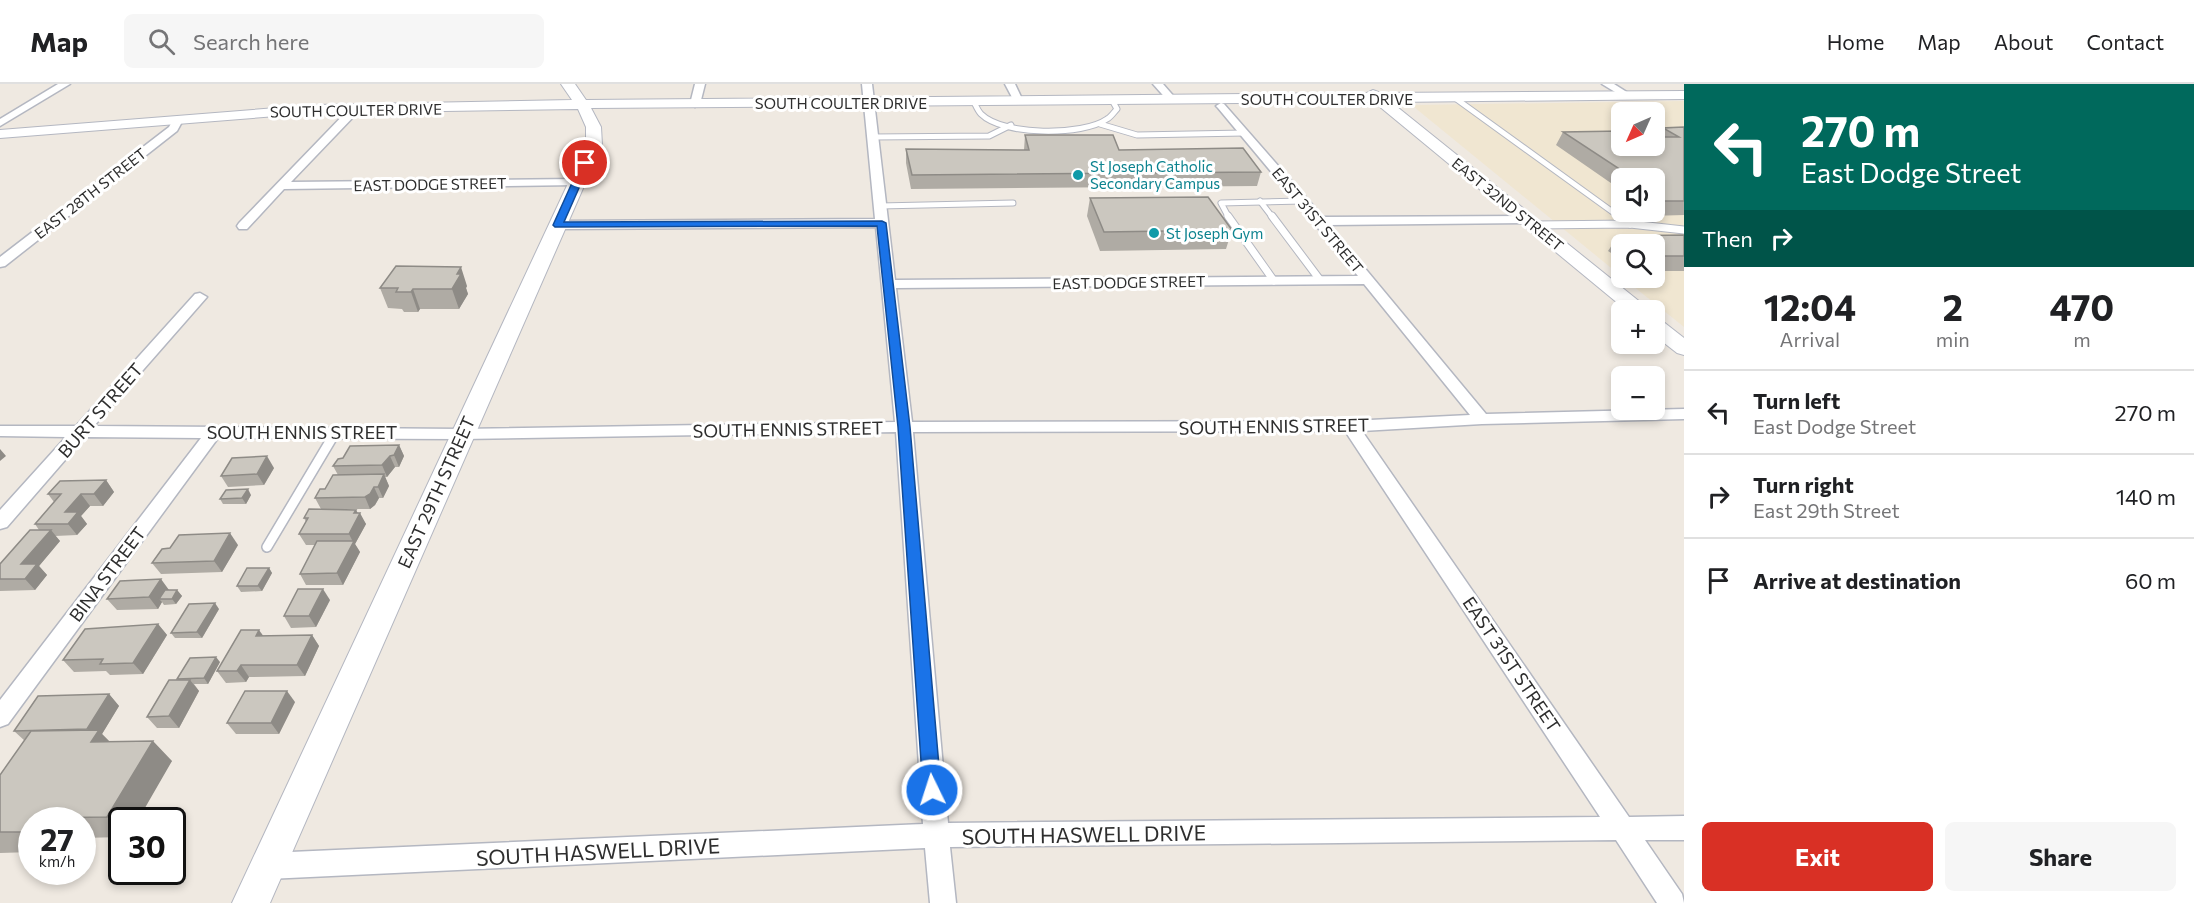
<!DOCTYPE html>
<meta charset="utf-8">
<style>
body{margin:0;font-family:Commissioner,sans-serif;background:#f6f6f6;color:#202124;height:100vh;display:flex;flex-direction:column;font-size:22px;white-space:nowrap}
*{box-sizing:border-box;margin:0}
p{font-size:20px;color:#757577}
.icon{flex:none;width:33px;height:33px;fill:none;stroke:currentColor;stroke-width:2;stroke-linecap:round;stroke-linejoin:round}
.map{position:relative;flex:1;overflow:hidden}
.drawer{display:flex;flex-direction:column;background:#fff;width:510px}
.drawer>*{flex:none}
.banner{background:#00695c;color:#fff;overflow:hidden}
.needle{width:39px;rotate:225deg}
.controls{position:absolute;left:1611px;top:18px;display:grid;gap:12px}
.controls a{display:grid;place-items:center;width:54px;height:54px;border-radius:9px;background:#fff;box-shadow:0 3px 9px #0003;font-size:30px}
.speed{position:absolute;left:18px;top:723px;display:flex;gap:12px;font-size:30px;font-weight:700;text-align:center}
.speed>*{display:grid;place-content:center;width:78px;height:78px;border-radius:50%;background:#fff;box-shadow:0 3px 9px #0003;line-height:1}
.speed small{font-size:15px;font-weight:400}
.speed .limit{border:3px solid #111;border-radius:9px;background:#fff;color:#111}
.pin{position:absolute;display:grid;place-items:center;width:51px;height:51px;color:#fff;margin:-26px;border:3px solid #fff;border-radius:50%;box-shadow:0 2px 6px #0007}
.me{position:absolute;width:66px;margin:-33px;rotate:356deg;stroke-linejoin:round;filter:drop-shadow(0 0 4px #0008)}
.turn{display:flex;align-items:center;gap:21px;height:126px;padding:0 18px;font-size:27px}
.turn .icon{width:78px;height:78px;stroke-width:2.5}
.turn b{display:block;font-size:42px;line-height:51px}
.then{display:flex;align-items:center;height:57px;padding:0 18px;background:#0003;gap:12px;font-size:22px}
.eta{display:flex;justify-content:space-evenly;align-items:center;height:102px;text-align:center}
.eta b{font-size:36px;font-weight:700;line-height:42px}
.cta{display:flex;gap:12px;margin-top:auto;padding:12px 18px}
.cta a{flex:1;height:69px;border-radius:9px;background:#d93025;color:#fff;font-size:24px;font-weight:700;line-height:69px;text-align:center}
.cta a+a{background:#f6f6f6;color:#202124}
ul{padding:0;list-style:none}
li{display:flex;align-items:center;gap:18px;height:84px;padding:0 18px;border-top:2px solid #e0e0e0}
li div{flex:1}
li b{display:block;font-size:22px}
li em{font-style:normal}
header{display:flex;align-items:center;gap:36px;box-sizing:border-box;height:84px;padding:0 30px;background:#fff;border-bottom:2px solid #e0e0e0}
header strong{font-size:28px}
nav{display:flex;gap:33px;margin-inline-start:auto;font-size:21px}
.search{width:420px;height:54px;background:#f6f6f6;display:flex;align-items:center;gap:15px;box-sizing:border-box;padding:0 21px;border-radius:9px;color:#757577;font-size:22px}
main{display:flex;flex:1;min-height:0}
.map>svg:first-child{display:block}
.education{fill:#f0e6d1;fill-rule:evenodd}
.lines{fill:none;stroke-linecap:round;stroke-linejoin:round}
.lane-far2-casing{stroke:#b4b7c1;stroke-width:7}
.lane-far1-casing{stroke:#b4b7c1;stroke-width:9}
.lane-casing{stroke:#b4b7c1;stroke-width:12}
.street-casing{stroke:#b4b7c1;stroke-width:3}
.secondary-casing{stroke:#b4b7c1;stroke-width:2}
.lane-far2{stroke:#fff;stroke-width:5}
.lane-far1{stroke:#fff;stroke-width:7}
.lane{stroke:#fff;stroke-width:9}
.street{fill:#fff;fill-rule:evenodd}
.secondary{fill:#fff;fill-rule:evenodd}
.wall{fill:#afaba4}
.shaded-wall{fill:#8e8b86}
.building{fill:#cbc7bf;stroke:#8e8b86;stroke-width:1.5}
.route{fill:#1a73e8;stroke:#114b97;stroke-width:1.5}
.culture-dot{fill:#0f9aa8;stroke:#fff;stroke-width:2}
.labels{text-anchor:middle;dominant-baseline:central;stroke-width:6;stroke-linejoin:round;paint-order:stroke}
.far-street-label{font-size:15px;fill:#2e2e2e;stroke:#fff}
.far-culture-label{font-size:15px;fill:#0d838f;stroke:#fff;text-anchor:start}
.street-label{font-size:18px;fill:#2e2e2e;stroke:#fff}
.near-street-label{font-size:21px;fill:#2e2e2e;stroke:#fff}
</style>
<header>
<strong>Map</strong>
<div class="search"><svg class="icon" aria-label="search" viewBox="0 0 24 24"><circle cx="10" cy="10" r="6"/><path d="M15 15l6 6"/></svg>Search here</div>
<nav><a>Home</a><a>Map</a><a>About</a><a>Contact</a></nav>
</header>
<main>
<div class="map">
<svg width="1684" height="819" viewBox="0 0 1684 819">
<rect width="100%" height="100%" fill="#efe9e1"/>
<path class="education" d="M1684,17V243L1623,194H1654V160H1622L1621,192L1414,23L1415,21ZM1622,28H1654V62H1622ZM1622,94H1654V128H1622Z"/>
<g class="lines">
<g class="lane-far2-casing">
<g id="lane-far2">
<path d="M1455,14L1621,134"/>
<path d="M974,18C976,22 978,27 981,30C1003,52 1083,52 1107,35C1111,33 1114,28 1117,25L1112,16"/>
<path d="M1100,40L1137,51L1244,49"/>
<path d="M873,53L989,52L1011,41"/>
<path d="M1260,117L1273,134"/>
<path d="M880,122L1013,119"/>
<path d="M1229,134L1221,119L1303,117"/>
</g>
</g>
<g class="lane-far1-casing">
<g id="lane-far1">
<path d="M1228,132L1274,197"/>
<path d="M1272,132L1320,196"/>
<path d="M1619,132L1630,140"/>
<path d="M1534,141L1630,140L1684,146"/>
</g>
</g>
<g class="lane-casing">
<path id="lane" d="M267,463L335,349"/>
</g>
<g class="street-casing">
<g id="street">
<path d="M58,0H70L0,42V35Z"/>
<path d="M695,0H705L700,20L695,23L690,20Z"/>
<path d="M862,0H872L895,196L1358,192L1218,24L1216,22L1221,19L1224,20L1323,133L1531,132V138L1527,139L1329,141L1486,330L1684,325V335L1482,340L1362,347L1629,733L1684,732V756H1645L1682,810L1684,819H1657L1616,756L950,763L956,819H930L925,764L268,795L259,791L255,782L259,773L268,769L923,740L896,348L461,355L218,354L8,640L0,643V616L201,354L85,353L7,443L0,445V426L66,353L0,352V342H76L195,210L200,209L207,213L94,342L461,345L895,338L876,143L558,145L552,141L558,137L875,135ZM1364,200L1470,331L1350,337L912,338L896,204ZM1345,347L1600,733L948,739L913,348Z"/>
<path d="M1005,0H1015L1023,17L1021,19H1015Z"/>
<path d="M1153,0H1163L1177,16L1175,18H1169Z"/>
<path d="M1602,0H1614L1633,12L1625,14Z"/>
<path d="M355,22L359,23V27L291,98L577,95L583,98L577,101L284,105L247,145H239L237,142L239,139L351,23Z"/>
<path d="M174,34L183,36L177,47L5,182L0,183V173L169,43Z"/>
</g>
</g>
<g class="secondary-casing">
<g id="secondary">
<path d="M561,0H575L586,16L1367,9L1373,6L1381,9L1684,7V15L1391,18L1645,222L1648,226H1626L1374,18L591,24L601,43L602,61L270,819H232L586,61V43L578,25L315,29L0,54V46L315,21L572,16Z"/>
<path d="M1654,234L1661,236L1684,254V271L1677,269L1654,251Z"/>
</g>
</g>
<use href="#lane-far2" class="lane-far2"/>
<use href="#lane-far1" class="lane-far1"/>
<use href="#lane" class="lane"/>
<use href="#street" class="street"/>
<use href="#secondary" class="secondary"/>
</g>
<g class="wall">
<path d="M1684,43V131L1649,132L1644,128H1654V94H1622L1621,106L1556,61L1563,48L1658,52L1663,44Z"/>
<path d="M1025,51L1119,66L1261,88L1257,102L911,105L906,79V65L1024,66Z"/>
<path d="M1090,114L1232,146L1226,165L1100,167L1087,132Z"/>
<path d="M1684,151V187H1654V160H1622V176L1608,167L1618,152Z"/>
<path d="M467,202L466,204L468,210L459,225H420L418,228H404L402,225L388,224L380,204Z"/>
<path d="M399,361L404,372L399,383H395L387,393H385L389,402L383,414H379L375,421L370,425H321L315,414L325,405L338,391L333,382L343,374Z"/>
<path d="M274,384L264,401L228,403L221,392Z"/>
<path d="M106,396L114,408L103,422H90L81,432L87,440L77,451L55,452L60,457L39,482L47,491L35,506L0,507V480L39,446L35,440L54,418L48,410Z"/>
<path d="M251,411L246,420H223L220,415Z"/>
<path d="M358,429L366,440L355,460L360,468L343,501H306L300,490L315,461H306L299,450L306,438L304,434Z"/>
<path d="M238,461L222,488L161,490L152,479Z"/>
<path d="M269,484L272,489L262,507L241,508L237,502Z"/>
<path d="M169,506H177L182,512L176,520L164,521L162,518L158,525L117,526L107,515Z"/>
<path d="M330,516L316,543L291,544L284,532Z"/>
<path d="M219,525L202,554H175L171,549Z"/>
<path d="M158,540L167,551L143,590L110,591L106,587L74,588L63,576Z"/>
<path d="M312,551L319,562L305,592L249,593L246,598L226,599L217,587L263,552Z"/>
<path d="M220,578L208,600H194L199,607L179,644H157L147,633L179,596L177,595Z"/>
<path d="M109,610L119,622L102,650L109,657L172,677L122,736V753L82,754V736H32V768L0,769V691L25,657L14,647Z"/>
<path d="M295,618L279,650H236L227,639Z"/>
</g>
<g class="shaded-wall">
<path d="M461,183L467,202L466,204L468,210L459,225L452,205L457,190Z"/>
<path d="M413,205L420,225L418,228L411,208Z"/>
<path d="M399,361L404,372L399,383L394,371Z"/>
<path d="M0,365L6,372L0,377Z"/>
<path d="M267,372L274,384L264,401L257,390Z"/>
<path d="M390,372L395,383L387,393L382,381Z"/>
<path d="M384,390L389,402L383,414L378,403Z"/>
<path d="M106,396L114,408L103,422L94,410Z"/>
<path d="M374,403L379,414L375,421L370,425L365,413Z"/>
<path d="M248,405L251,411L246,420L242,414Z"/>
<path d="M81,410L90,422L81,432L87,440L77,451L68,440L65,428Z"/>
<path d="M356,426L359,431L360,429L366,440L355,460L360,468L343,501L337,489L353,458L349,450L354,429Z"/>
<path d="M51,446L60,457L39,482L47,491L35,506L25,495L21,480Z"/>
<path d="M230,449L238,461L222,488L214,477Z"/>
<path d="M269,484L272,489L262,507L258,502Z"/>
<path d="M161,495L169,506L159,515L162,518L158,525L149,513Z"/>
<path d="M323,505L330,516L316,543L309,532Z"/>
<path d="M177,506L182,512L176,520L172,515Z"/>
<path d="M215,519L219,525L202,554L197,548Z"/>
<path d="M158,540L167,551L143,590L133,579Z"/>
<path d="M259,546L267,557L256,552Z"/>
<path d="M312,551L319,562L305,592L297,581Z"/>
<path d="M216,573L220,578L208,600L204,594Z"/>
<path d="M241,581L249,593L246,598L237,587Z"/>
<path d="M190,596L199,607L179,644L169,632Z"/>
<path d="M287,607L295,618L279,650L271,639Z"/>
<path d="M109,610L119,622L102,650L119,667L91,658L95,653L87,645Z"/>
<path d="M153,657L172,677L138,736H122V746L107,733Z"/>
</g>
<g class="building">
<path d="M1684,43V117H1659L1654,114V100H1660L1654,96V94H1652L1648,92H1630L1563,48L1622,47V62H1654V50L1659,53H1679L1663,44Z"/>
<path d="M1025,51H1113L1119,66L1243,64L1261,88L912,91L906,65L1029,66Z"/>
<path d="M1208,113L1232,146L1104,148L1090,114Z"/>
<path d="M1684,151V172H1654V160H1631L1618,152Z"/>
<path d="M396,182L461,183L457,190H461L452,205H413L411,208H396L398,204H380Z"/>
<path d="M399,361L394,371L390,372L382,381L333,382L338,375L343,374L350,362Z"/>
<path d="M267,372L257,390L221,392L232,374Z"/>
<path d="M384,390L378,403H374L370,410L365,413L315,414L320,405H325L333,391Z"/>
<path d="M106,396L94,410H81L65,428H78L68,440H35L61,410H48L60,397Z"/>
<path d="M248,405L242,414L220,415L226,406Z"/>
<path d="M309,425L356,426L354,429H360L349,450H299L308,434H304Z"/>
<path d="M30,446H51L21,480H37L25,495H0V480Z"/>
<path d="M230,449L214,477L152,479L162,465L170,464L179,451Z"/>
<path d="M317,457H354L337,489L300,490Z"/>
<path d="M247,484H269L258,502H237Z"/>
<path d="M161,495L149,513L107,515L120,497Z"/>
<path d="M298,505H323L309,532H284Z"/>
<path d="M165,506H177L172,515H159Z"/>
<path d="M215,519L197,548L171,549L189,520Z"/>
<path d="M158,540L133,579L100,580L103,575L63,576L85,545Z"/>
<path d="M241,546H259L256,552L312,551L297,581H241L237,587H217Z"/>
<path d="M216,573L204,594L177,595L190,574Z"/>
<path d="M169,596H190L169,632L147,633Z"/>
<path d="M245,607H287L271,639H227Z"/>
<path d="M109,610L87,645L14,647L38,612Z"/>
<path d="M99,646L91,658L153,657L107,733L41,734L39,736H32V748H0V691L31,647Z"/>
</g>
<path class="route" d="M585,77L590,79L564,138L882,137L886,139L910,343L941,706L939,712L932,714L926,712L923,706L898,343L877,142L555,143L553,141L581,79Z"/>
<g class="culture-dot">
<circle cx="1078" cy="91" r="6"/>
<circle cx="1154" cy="149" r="6"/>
</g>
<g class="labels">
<g class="far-street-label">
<text x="1327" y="15">SOUTH COULTER DRIVE</text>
<text x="841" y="19">SOUTH COULTER DRIVE</text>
<text transform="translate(356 26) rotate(-1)">SOUTH COULTER DRIVE</text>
<text transform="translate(430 100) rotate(-1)">EAST DODGE STREET</text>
<text transform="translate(90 109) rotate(-38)">EAST 28TH STREET</text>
<text transform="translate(1508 120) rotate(39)">EAST 32ND STREET</text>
<text transform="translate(1318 136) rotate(50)">EAST 31ST STREET</text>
<text transform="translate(1129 198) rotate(-1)">EAST DODGE STREET</text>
</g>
<g class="far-culture-label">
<text x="1090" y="82">St Joseph Catholic<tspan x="1090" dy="17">Secondary Campus</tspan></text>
<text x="1166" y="149">St Joseph Gym</text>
</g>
<g class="street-label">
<text transform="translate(100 326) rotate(-49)">BURT STREET</text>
<text transform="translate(1274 342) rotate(-1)">SOUTH ENNIS STREET</text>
<text transform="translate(788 345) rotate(-1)">SOUTH ENNIS STREET</text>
<text x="302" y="348">SOUTH ENNIS STREET</text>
<text transform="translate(436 408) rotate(-66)">EAST 29TH STREET</text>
<text transform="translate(107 490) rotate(-53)">BINA STREET</text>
<text transform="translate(1512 580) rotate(56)">EAST 31ST STREET</text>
</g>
<g class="near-street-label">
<text transform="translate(1084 750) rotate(-1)">SOUTH HASWELL DRIVE</text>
<text transform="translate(598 767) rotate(-3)">SOUTH HASWELL DRIVE</text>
</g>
</g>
</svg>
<div class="controls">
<a><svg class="needle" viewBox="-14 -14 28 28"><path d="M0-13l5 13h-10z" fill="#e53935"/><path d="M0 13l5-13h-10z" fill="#757577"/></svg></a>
<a><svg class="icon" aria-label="sound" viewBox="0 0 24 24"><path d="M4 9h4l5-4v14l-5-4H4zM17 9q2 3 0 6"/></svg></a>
<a><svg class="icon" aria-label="search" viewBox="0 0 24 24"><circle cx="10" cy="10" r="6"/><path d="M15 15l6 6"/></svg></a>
<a>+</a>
<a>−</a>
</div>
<div class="speed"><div>27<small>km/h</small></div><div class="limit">30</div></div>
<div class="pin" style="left:585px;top:79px;background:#d93025"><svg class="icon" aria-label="arrive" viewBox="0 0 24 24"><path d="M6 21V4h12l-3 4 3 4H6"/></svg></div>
<svg class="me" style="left:932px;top:706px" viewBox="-20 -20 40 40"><circle r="17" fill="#1a73e8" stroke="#fff" stroke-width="3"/><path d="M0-11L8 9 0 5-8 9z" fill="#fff"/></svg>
</div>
<section class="drawer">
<div class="banner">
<div class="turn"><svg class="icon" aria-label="left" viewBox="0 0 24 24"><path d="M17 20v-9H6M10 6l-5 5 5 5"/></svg><div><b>270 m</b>East Dodge Street</div></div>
<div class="then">Then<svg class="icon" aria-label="right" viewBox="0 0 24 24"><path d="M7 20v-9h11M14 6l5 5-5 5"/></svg></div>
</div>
<div class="eta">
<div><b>12:04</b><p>Arrival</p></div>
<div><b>2</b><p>min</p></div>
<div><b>470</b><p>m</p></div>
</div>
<ul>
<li><svg class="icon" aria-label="left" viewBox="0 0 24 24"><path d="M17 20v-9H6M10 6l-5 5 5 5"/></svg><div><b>Turn left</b><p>East Dodge Street</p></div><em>270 m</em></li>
<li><svg class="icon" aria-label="right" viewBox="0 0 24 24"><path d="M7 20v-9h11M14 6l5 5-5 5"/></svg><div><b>Turn right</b><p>East 29th Street</p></div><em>140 m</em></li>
<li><svg class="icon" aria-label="arrive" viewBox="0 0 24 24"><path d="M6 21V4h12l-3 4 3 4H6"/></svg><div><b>Arrive at destination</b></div><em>60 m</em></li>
</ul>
<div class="cta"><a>Exit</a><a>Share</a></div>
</section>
</main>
